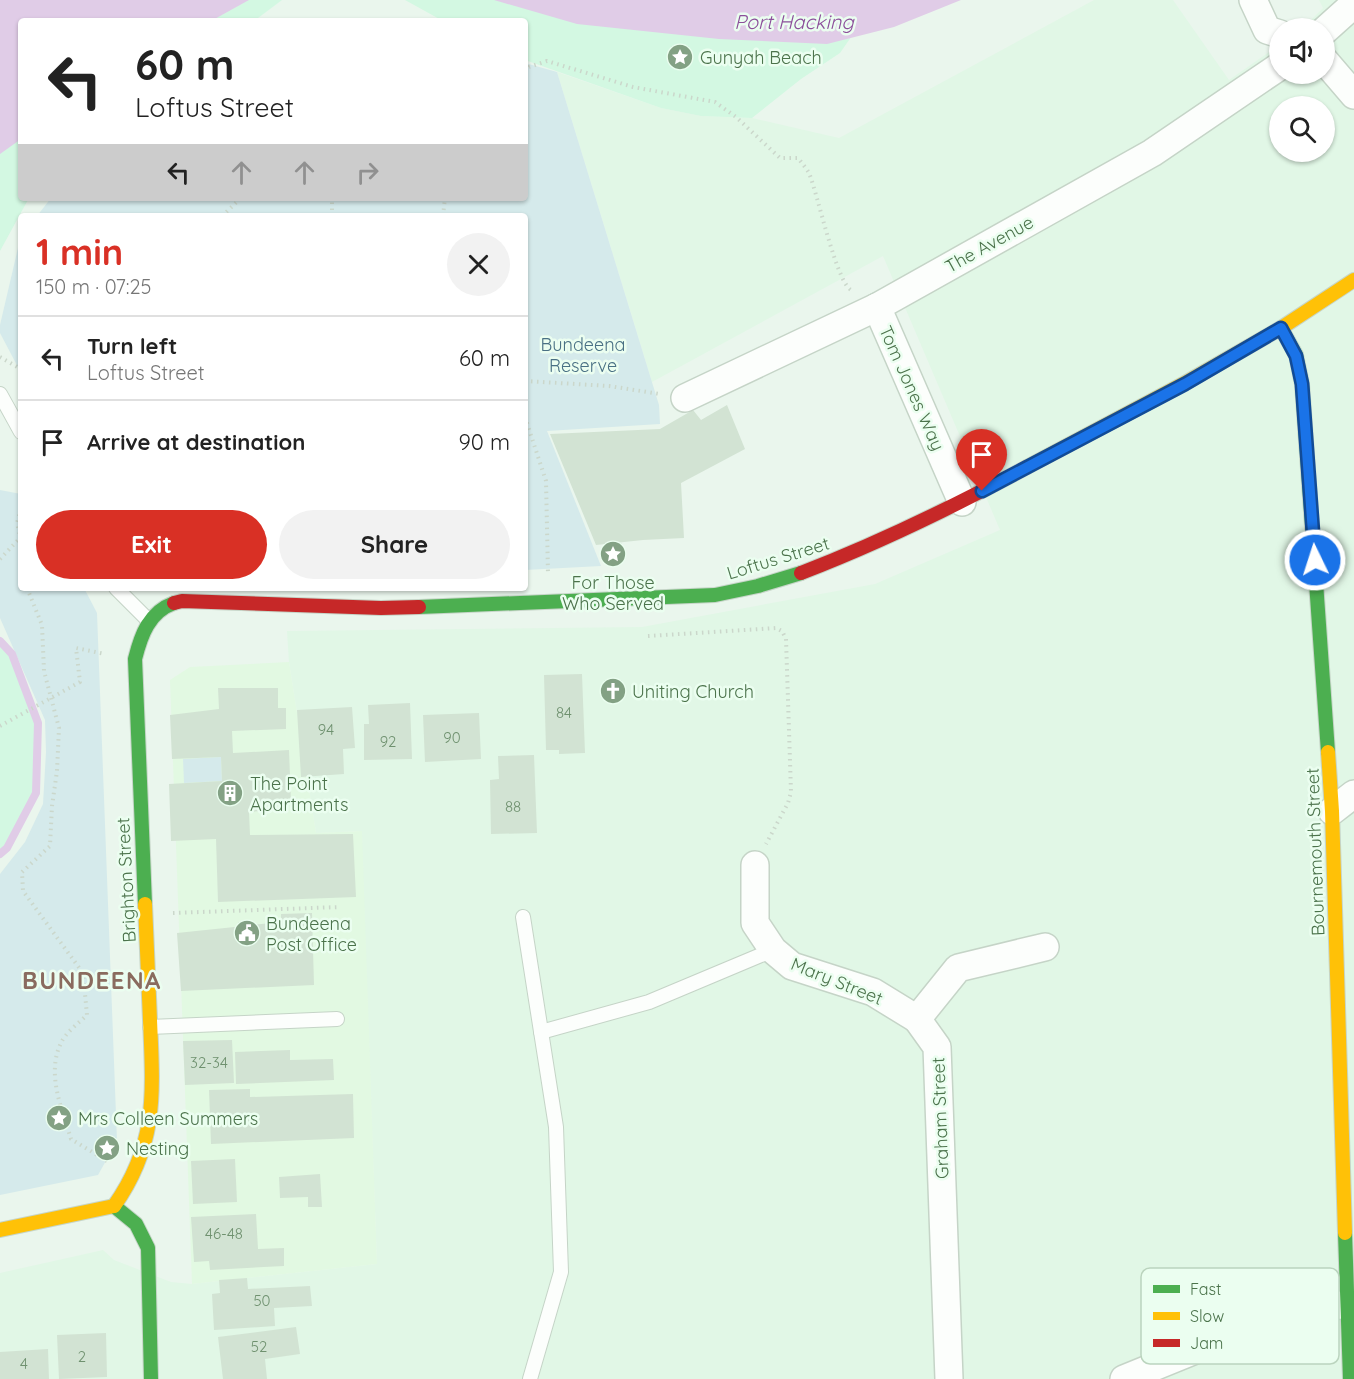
<!DOCTYPE html>
<meta charset="utf-8">
<style>
body{margin:0;font-family:Quicksand,sans-serif;background:#f2f2f2;color:#222;height:100vh;display:flex;flex-direction:column;font-size:22px;white-space:nowrap}
*{box-sizing:border-box;margin:0}
p{font-size:20px;color:#767676}
.icon{flex:none;width:33px;height:33px;fill:none;stroke:currentColor;stroke-width:2;stroke-linecap:round;stroke-linejoin:round}
.map{position:relative;flex:1;overflow:hidden}
.drawer{position:absolute;left:18px;top:213px;width:510px;height:378px;display:flex;flex-direction:column;background:#fff;border-radius:6px;box-shadow:0 2px 4px #0004}
.drawer>*{flex:none}
.banner{position:absolute;left:18px;top:18px;width:510px;height:183px;border-radius:6px;box-shadow:0 2px 4px #0004;background:#fff;color:#222;overflow:hidden}
.buttons{position:absolute;left:1269px;top:18px;display:grid;gap:12px}
.buttons a{display:grid;place-items:center;width:66px;height:66px;border-radius:50%;background:#fff;box-shadow:0 2px 4px #0004;font-size:30px}
.pin{position:absolute;display:grid;place-items:center;width:51px;height:51px;color:#fff;margin:-62px -26px;border-radius:50% 50% 50% 0;rotate:-45deg;box-shadow:0 0 6px #0007}
.pin .icon{rotate:45deg}
.me{position:absolute;width:66px;margin:-33px;rotate:356deg;stroke-linejoin:round;filter:drop-shadow(0 0 4px #0008)}
.turn{display:flex;align-items:center;gap:21px;height:126px;padding:0 18px;font-size:27px}
.turn .icon{width:78px;height:78px;stroke-width:2.5}
.turn b{display:block;font-size:42px;line-height:51px}
.lanes{display:flex;align-items:center;height:57px;padding:0 18px;background:#0003;justify-content:center;gap:30px;direction:ltr}
.lanes .off{opacity:.35}
.round{display:grid;place-items:center;flex:none;width:63px;height:63px;border-radius:32px;background:#f2f2f2}
.headline{display:flex;align-items:center;justify-content:space-between;height:102px;padding:0 18px}
h1{font-size:36px;font-weight:700;line-height:45px;color:#d93025}
.button{display:flex;gap:12px;margin-top:auto;padding:12px 18px}
.button a{flex:1;height:69px;border-radius:36px;background:#d93025;color:#fff;font-size:24px;font-weight:700;line-height:69px;text-align:center}
.button a+a{background:#f2f2f2;color:#222}
ul{padding:0;list-style:none}
li{display:flex;align-items:center;gap:18px;height:84px;padding:0 18px;border-top:2px solid #e0e0e0}
li div{flex:1}
li b{display:block;font-size:22px}
li em{font-style:normal}
.map>svg:first-child{display:block}
.residential{fill:#e1f7e6;fill-rule:evenodd}
.commercial{fill:#e2f9e2}
.green{fill:#d5eaeb}
.sand{fill:#d3f8e2}
.water{fill:#e0cce7}
.lines{fill:none;stroke-linecap:round;stroke-linejoin:round}
.stream{stroke:#e0cce7;stroke-width:8}
.building{fill:#d2e3d3}
.lane-casing{stroke:#c5d4c7;stroke-width:16}
.street-casing{stroke:#c5d4c7;stroke-width:30}
.fast-casing{stroke:#c6d5c8;stroke-width:16}
.slow-casing{stroke:#c6d5c8;stroke-width:16}
.jam-casing{stroke:#c6d5c8;stroke-width:16}
.path{stroke:#cbd7cb;stroke-width:4;stroke-dasharray:1.5 4.5;stroke-linecap:butt}
.lane{stroke:#fcfefc;stroke-width:14}
.street{stroke:#fcfefc;stroke-width:27}
.fast{stroke:#4caf50;stroke-width:14}
.slow{stroke:#ffc107;stroke-width:14}
.jam{stroke:#c62828;stroke-width:14}
.route-casing{stroke:#114b97;stroke-width:15}
.route{stroke:#1a73e8;stroke-width:10}
.labels{text-anchor:middle;dominant-baseline:central;stroke-width:5;stroke-linejoin:round;paint-order:stroke}
.number-label{font-size:15px;fill:#6f916f}
.poi-label{font-size:18px;fill:#4b734b;stroke:#ebfef0;text-anchor:start}
.street-label{font-size:18px;fill:#4b734b;stroke:#ebfef0}
.park-label{font-size:18px;fill:#497084;stroke:#ebfef0}
.water-label{font-size:20px;font-style:italic;fill:#8c4f9b;stroke:#ebfef0}
.district-label{font-size:24px;font-weight:bold;letter-spacing:1.5px;fill:#8a6b5e;stroke:#ebfef0}
.key{fill:#ebfef0;stroke:#bbd4be;stroke-width:1.5}
.key-label{font-size:16px;fill:#4b734b}
</style>
<div class="map">
<svg width="1354" height="1379" viewBox="0 0 1354 1379">
<rect width="100%" height="100%" fill="#eaf6ed"/>
<path class="residential" d="M1094,0H1173L1229,80L1279,45L1280,74H1324V28H1303L1323,8L1319,0H1354V1379H0V1273L103,1250L114,1260L171,1282L192,1284L377,1264L361,831L316,833L289,662L287,631L642,627L875,584L1000,530L883,256L652,382L557,72L661,108L701,116L752,118L839,138ZM1280,106H1324V152H1280Z"/>
<path class="commercial" d="M289,662L316,833L362,831L377,1264L192,1284L170,680L190,667Z"/>
<g class="green">
<path d="M525,63L557,72L659,405L660,424L547,431L601,566L525,570V216H37L51,198H525Z"/>
<path d="M21,235V373L0,333V325Z"/>
<path d="M0,490L21,494V588H84L97,613L117,1141L98,1175L0,1195V874L25,842L43,804L46,752L45,720L0,618Z"/>
<path d="M221,757L222,781L184,783L183,759Z"/>
</g>
<g class="sand">
<path d="M198,0H282L254,21H137Z"/>
<path d="M405,0H653L872,7L840,53L801,79L752,118L701,116L661,108L525,60V21H443Z"/>
<path d="M21,95V198H29L0,251V114Z"/>
<path d="M0,641L12,654L38,723L36,793L7,848L0,854Z"/>
</g>
<g class="water">
<path d="M0,0H249L211,21H21V139L0,154Z"/>
<path d="M494,0H961L894,27L827,44L719,39L577,24Z"/>
</g>
<g class="lines">
<path class="stream" d="M0,641L12,654L38,723L36,793L7,848L0,854"/>
</g>
<g class="building">
<path d="M727,405L745,449L681,483L684,538L643,540L596,545L550,434L660,429L693,410L701,420Z"/>
<path d="M582,674L585,753L559,754V750H546L544,675Z"/>
<path d="M218,688H278V708H286V729L232,731L233,753L289,750L291,802L262,803V811L249,812L250,835L353,834L356,897L218,902L216,839L171,841L169,784L222,781L221,757L172,759L170,715L219,709Z"/>
<path d="M410,703L412,759L364,760V724H369L368,705Z"/>
<path d="M352,707L355,748L343,749L344,774L301,777L297,710Z"/>
<path d="M479,713L481,759L425,762L423,715Z"/>
<path d="M534,755L537,833L491,834L490,780L499,779L498,756Z"/>
<path d="M312,913L314,985L181,991L177,933L281,922V914Z"/>
<path d="M232,1040L234,1083L185,1085L183,1041Z"/>
<path d="M290,1050V1060L333,1059L334,1080L236,1084L235,1052Z"/>
<path d="M250,1089V1097L353,1094L354,1138L211,1144L209,1090Z"/>
<path d="M235,1159L237,1202L193,1204L191,1161Z"/>
<path d="M320,1174L322,1207H308V1197L280,1198L279,1177Z"/>
<path d="M256,1214L258,1249L284,1248V1266L210,1270L209,1261L194,1262L191,1217Z"/>
<path d="M247,1278L248,1289L310,1286L312,1306L274,1308L275,1326L214,1330L212,1294L220,1293L219,1280Z"/>
<path d="M296,1327L300,1354L265,1359L267,1379H223L218,1337Z"/>
<path d="M106,1333L107,1377L59,1379L57,1335Z"/>
<path d="M48,1349L49,1379H0V1352Z"/>
</g>
<g class="lines">
<g class="lane-casing">
<g id="lane">
<path d="M0,394L21,432"/>
<path d="M116,588L149,621"/>
<path d="M523,917L556,1127L561,1272L530,1379"/>
<path d="M150,1027L337,1019"/>
<path d="M541,1032L649,1002L773,950"/>
</g>
</g>
<g class="street-casing">
<g id="street">
<path d="M1253,0L1267,30L1280,34"/>
<path d="M1324,31L1354,4"/>
<path d="M1324,60L1354,95"/>
<path d="M877,307L962,502"/>
<path d="M685,398L877,307L1152,153L1280,66"/>
<path d="M1332,811L1354,794"/>
<path d="M755,865V923L773,950L792,966L873,992L917,1019"/>
<path d="M949,1379L937,1047L917,1019L958,968L1045,947"/>
<path d="M1124,1379L1296,1309L1354,1304"/>
</g>
</g>
<g class="fast-casing">
<g id="fast">
<path d="M1281,328L1296,355L1302,384L1328,752"/>
<path d="M419,607L715,595L758,586L801,573"/>
<path d="M145,904L135,659C141,635 149,612 174,603"/>
<path d="M114,1206L136,1224L148,1248L151,1379"/>
<path d="M1345,1233L1350,1379"/>
</g>
</g>
<g class="slow-casing">
<g id="slow">
<path d="M1027,467L1185,383L1281,328L1354,280"/>
<path d="M1328,752L1332,811L1345,1233"/>
<path d="M114,1206C158,1144 153,1092 150,1020C148,981 147,943 145,904"/>
<path d="M0,1230L114,1206"/>
</g>
</g>
<g class="jam-casing">
<g id="jam">
<path d="M801,573C879,543 953,507 1027,467"/>
<path d="M174,603L182,601L381,608L419,607"/>
</g>
</g>
<g class="path">
<path d="M525,72L529,67L547,61L633,87L715,102L736,117L780,158H798C802,163 806,168 809,173C818,195 836,281 851,290"/>
<path d="M222,216L241,198"/>
<path d="M332,216V198"/>
<path d="M443,216L445,198"/>
<path d="M0,357L21,369"/>
<path d="M525,381L609,386L660,394"/>
<path d="M525,417L546,481L548,574"/>
<path d="M21,509L17,523L21,540"/>
<path d="M0,559L20,538"/>
<path d="M27,588L42,625L44,671L59,728L57,771L52,806L50,846L22,872L23,891L83,973"/>
<path d="M648,636L776,628L782,631L786,639L791,792L788,803L766,844"/>
<path d="M0,726L80,682L76,648L105,654"/>
<path d="M173,913L340,907"/>
<path d="M107,1161L71,1139C62,1109 46,1074 61,1043C66,1032 79,1023 87,1015L83,973L121,972"/>
</g>
<use href="#lane" class="lane"/>
<use href="#street" class="street"/>
<use href="#fast" class="fast"/>
<use href="#slow" class="slow"/>
<use href="#jam" class="jam"/>
</g>
<g class="lines">
<g class="route-casing">
<path id="route" d="M982,491L1185,384L1281,328L1296,356L1302,384L1315,560"/>
</g>
<use href="#route" class="route"/>
</g>
<defs>
<g id="sight-disc" transform="scale(1.35)"><circle r="9.5" fill="#83a184" stroke="#ebfef0"/><path d="M0-6L1.8-2.2L6-1.7L2.9 1.2L3.7 5.4L0 3.3L-3.7 5.4L-2.9 1.2L-6-1.7L-1.8-2.2Z" fill="#fff"/></g>
<g id="church-disc" transform="scale(1.35)"><circle r="9.5" fill="#83a184" stroke="#ebfef0"/><path d="M-1.2-6h2.4v3.5h3.3v2.4h-3.3V6h-2.4V-.1h-3.3v-2.4h3.3Z" fill="#fff"/></g>
<g id="building-disc" transform="scale(1.35)"><circle r="9.5" fill="#83a184" stroke="#ebfef0"/><path d="M-4-6H4V6H1V3H-1V6H-4ZM-2.5-4.3h1.7v1.8h-1.7ZM.8-4.3h1.7v1.8H.8ZM-2.5-1h1.7V.8h-1.7ZM.8-1h1.7V.8H.8Z" fill="#fff"/></g>
<g id="civic-disc" transform="scale(1.35)"><circle r="9.5" fill="#83a184" stroke="#ebfef0"/><path d="M-.6-6.5H3V-4.5H.6V-3L4-1V1h2V6H-6V1h2V-1L-.6-3ZM-1.2 2.5V6h2.4V2.5Z" fill="#fff"/></g>
</defs>
<g fill-rule="evenodd">
<use href="#sight-disc" x="680" y="57"/>
<use href="#sight-disc" x="613" y="554"/>
<use href="#church-disc" x="613" y="691"/>
<use href="#building-disc" x="230" y="793"/>
<use href="#civic-disc" x="247" y="933"/>
<use href="#sight-disc" x="59" y="1118"/>
<use href="#sight-disc" x="107" y="1148"/>
</g>
<g class="labels">
<g class="number-label">
<text x="564" y="712">84</text>
<text x="326" y="729">94</text>
<text x="452" y="737">90</text>
<text x="388" y="741">92</text>
<text x="513" y="806">88</text>
<text x="209" y="1062">32-34</text>
<text x="224" y="1233">46-48</text>
<text x="262" y="1300">50</text>
<text x="259" y="1346">52</text>
<text x="82" y="1356">2</text>
<text x="24" y="1363">4</text>
</g>
<g class="poi-label">
<text x="700" y="57">Gunyah Beach</text>
<text x="613" y="582" text-anchor="middle">For Those<tspan x="613" dy="21">Who Served</tspan></text>
<text x="632" y="691">Uniting Church</text>
<text x="250" y="783">The Point<tspan x="250" dy="21">Apartments</tspan></text>
<text x="266" y="923">Bundeena<tspan x="266" dy="21">Post Office</tspan></text>
<text x="78" y="1118">Mrs Colleen Summers</text>
<text x="126" y="1148">Nesting</text>
</g>
<g class="street-label">
<text transform="translate(989 244) rotate(-29)">The Avenue</text>
<text transform="translate(912 388) rotate(66)">Tom Jones Way</text>
<text transform="translate(778 558) rotate(-17)">Loftus Street</text>
<text transform="translate(1315 852) rotate(-92)">Bournemouth Street</text>
<text transform="translate(126 880) rotate(-93)">Brighton Street</text>
<text transform="translate(837 981) rotate(22)">Mary Street</text>
<text transform="translate(940 1118) rotate(-92)">Graham Street</text>
</g>
<g class="park-label">
<text x="583" y="344">Bundeena<tspan x="583" dy="21">Reserve</tspan></text>
</g>
<g class="water-label">
<text x="794" y="21">Port Hacking</text>
</g>
<g class="district-label">
<text x="92" y="980">BUNDEENA</text>
</g>
</g>
<rect x="1141" y="1268" width="198" height="96" rx="9" class="key"/>
<rect x="1153" y="1285" width="27" height="8" fill="#4caf50"/>
<rect x="1153" y="1312" width="27" height="8" fill="#ffc107"/>
<rect x="1153" y="1339" width="27" height="8" fill="#c62828"/>
<g class="key-label">
<text x="1190" y="1295">Fast</text>
<text x="1190" y="1322">Slow</text>
<text x="1190" y="1349">Jam</text>
</g>
</svg>
<div class="buttons">
<a><svg class="icon" aria-label="sound" viewBox="0 0 24 24"><path d="M4 9h4l5-4v14l-5-4H4zM17 9q2 3 0 6"/></svg></a>
<a><svg class="icon" aria-label="search" viewBox="0 0 24 24"><circle cx="10" cy="10" r="6"/><path d="M15 15l6 6"/></svg></a>
</div>
<div class="pin" style="left:982px;top:491px;background:#d93025"><svg class="icon" aria-label="arrive" viewBox="0 0 24 24"><path d="M6 21V4h12l-3 4 3 4H6"/></svg></div>
<svg class="me" style="left:1315px;top:560px" viewBox="-20 -20 40 40"><circle r="17" fill="#1a73e8" stroke="#fff" stroke-width="3"/><path d="M0-11L8 9 0 5-8 9z" fill="#fff"/></svg>
<div class="banner">
<div class="turn"><svg class="icon" aria-label="left" viewBox="0 0 24 24"><path d="M17 20v-9H6M10 6l-5 5 5 5"/></svg><div><b>60 m</b>Loftus Street</div></div>
<div class="lanes"><svg class="icon" aria-label="left" viewBox="0 0 24 24"><path d="M17 20v-9H6M10 6l-5 5 5 5"/></svg><svg class="icon off" aria-label="ahead" viewBox="0 0 24 24"><path d="M12 20V5M6 11l6-6 6 6"/></svg><svg class="icon off" aria-label="ahead" viewBox="0 0 24 24"><path d="M12 20V5M6 11l6-6 6 6"/></svg><svg class="icon off" aria-label="right" viewBox="0 0 24 24"><path d="M7 20v-9h11M14 6l5 5-5 5"/></svg></div>
</div>
<section class="drawer">
<div class="headline"><div><h1>1 min</h1><p>150 m · 07:25</p></div><a class="round"><svg class="icon" aria-label="close" viewBox="0 0 24 24"><path d="M6 6l12 12M18 6L6 18"/></svg></a></div>
<ul>
<li><svg class="icon" aria-label="left" viewBox="0 0 24 24"><path d="M17 20v-9H6M10 6l-5 5 5 5"/></svg><div><b>Turn left</b><p>Loftus Street</p></div><em>60 m</em></li>
<li><svg class="icon" aria-label="arrive" viewBox="0 0 24 24"><path d="M6 21V4h12l-3 4 3 4H6"/></svg><div><b>Arrive at destination</b></div><em>90 m</em></li>
</ul>
<div class="button"><a>Exit</a><a>Share</a></div>
</section>
</div>
